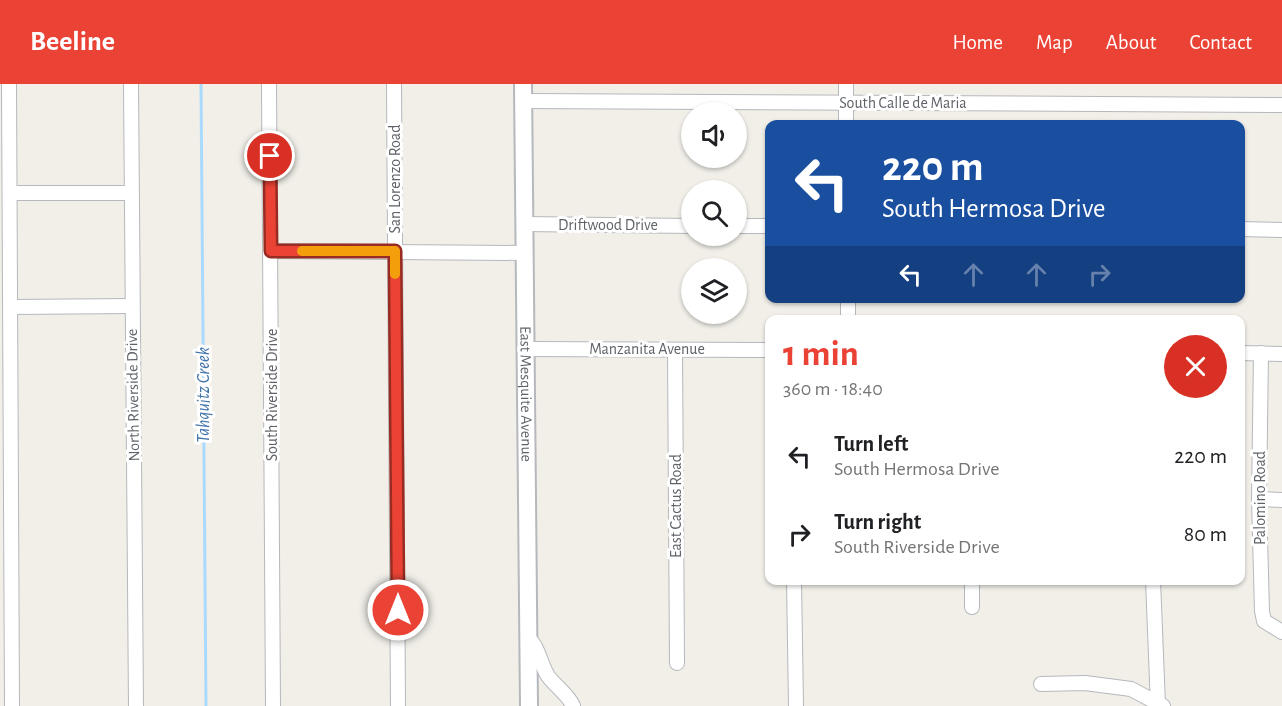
<!DOCTYPE html>
<meta charset="utf-8">
<style>
body{margin:0;font-family:"Alegreya Sans",sans-serif;background:#f6f6f6;color:#202124;height:100vh;display:flex;flex-direction:column;font-size:22px;white-space:nowrap}
*{box-sizing:border-box;margin:0}
p{font-size:20px;color:#757577}
.icon{flex:none;width:33px;height:33px;fill:none;stroke:currentColor;stroke-width:2;stroke-linecap:round;stroke-linejoin:round}
.map{position:relative;flex:1;overflow:hidden}
.sheet{position:absolute;left:765px;top:231px;width:480px;height:270px;display:flex;flex-direction:column;background:#fff;border-radius:12px;box-shadow:0 2px 4px #0004}
.sheet>*{flex:none}
.guide{position:absolute;left:765px;top:36px;width:480px;height:183px;border-radius:12px;box-shadow:0 2px 4px #0004;background:#1a4fa0;color:#fff;overflow:hidden}
.fabs{position:absolute;left:681px;top:18px;display:grid;gap:12px}
.fabs a{display:grid;place-items:center;width:66px;height:66px;border-radius:50%;background:#fff;box-shadow:0 2px 4px #0004;font-size:30px}
.pin{position:absolute;display:grid;place-items:center;width:51px;height:51px;color:#fff;margin:-26px;border:3px solid #fff;border-radius:50%;box-shadow:0 2px 6px #0007}
.me{position:absolute;width:66px;margin:-33px;rotate:0deg;stroke-linejoin:round;filter:drop-shadow(0 0 4px #0008)}
.turn{display:flex;align-items:center;gap:21px;height:126px;padding:0 18px;font-size:27px}
.turn .icon{width:78px;height:78px;stroke-width:2.5}
.turn b{display:block;font-size:42px;line-height:51px}
.lanes{display:flex;align-items:center;height:57px;padding:0 18px;background:#0003;justify-content:center;gap:30px;direction:ltr}
.lanes .off{opacity:.35}
.round{display:grid;place-items:center;flex:none;width:63px;height:63px;border-radius:32px;background:#f6f6f6}
.head{display:flex;align-items:center;justify-content:space-between;height:102px;padding:0 18px}
h1{font-size:36px;font-weight:700;line-height:45px;color:#ea4335}
ul{padding:0;list-style:none}
li{display:flex;align-items:center;gap:18px;height:78px;padding:0 18px}
li div{flex:1}
li b{display:block;font-size:22px}
li em{font-style:normal}
header{display:flex;align-items:center;gap:36px;box-sizing:border-box;height:84px;padding:0 30px;background:#ea4335;color:#fff}
header strong{font-size:28px}
nav{display:flex;gap:33px;margin-inline-start:auto;font-size:21px}
.map>svg:first-child{display:block}
.lines{fill:none;stroke-linecap:round;stroke-linejoin:round}
.stream{stroke:#aadaff;stroke-width:3}
.minor-casing{stroke:#b5b8bc;stroke-width:16}
.tertiary-casing{stroke:#b5b8bc;stroke-width:20}
.minor{stroke:#fff;stroke-width:14}
.tertiary{stroke:#fff;stroke-width:16}
.route-casing{stroke:#982c22;stroke-width:15}
.route{stroke:#ea4335;stroke-width:10}
.slow{stroke:#f59e0b;stroke-width:10}
.labels{text-anchor:middle;dominant-baseline:central;stroke-width:6;stroke-linejoin:round;paint-order:stroke}
.street-label{font-size:16px;fill:#5f6368;stroke:#fff}
.water-label{font-size:18px;font-style:italic;fill:#4174aa;stroke:#fff}
</style>
<header>
<strong>Beeline</strong>
<nav><a>Home</a><a>Map</a><a>About</a><a>Contact</a></nav>
</header>
<div class="map">
<svg width="1282" height="622" viewBox="0 0 1282 622">
<rect width="100%" height="100%" fill="#f1efe8"/>
<g class="lines">
<path class="stream" d="M201,0L206,622"/>
<g class="minor-casing">
<g id="minor">
<path d="M9,0L12,622"/>
<path d="M131,0L136,622"/>
<path d="M269,0L273,622"/>
<path d="M394,0L398,622"/>
<path d="M846,0V40"/>
<path d="M524,17L1282,21"/>
<path d="M10,109H132"/>
<path d="M524,140L692,142"/>
<path d="M736,142H770"/>
<path d="M1240,145L1282,146"/>
<path d="M271,167L524,169"/>
<path d="M848,214V236"/>
<path d="M11,223L132,222"/>
<path d="M524,265L770,266"/>
<path d="M675,266L677,579"/>
<path d="M1240,269L1282,270"/>
<path d="M1261,269L1259,415L1262,527L1264,537L1282,548"/>
<path d="M1259,415L1282,416"/>
<path d="M794,496L796,622"/>
<path d="M1153,496L1158,622"/>
<path d="M972,523V496"/>
<path d="M528,554C539,563 540,580 548,592C555,602 569,611 573,622"/>
<path d="M1041,600L1085,599L1131,605L1163,622"/>
</g>
</g>
<g class="tertiary-casing">
<g id="tertiary">
<path id="s1" d="M523,0L529,622"/>
</g>
</g>
<use href="#minor" class="minor"/>
<use href="#tertiary" class="tertiary"/>
</g>
<g class="lines">
<g class="route-casing">
<path id="route" d="M270,72L271,167H395L398,526"/>
</g>
<use href="#route" class="route"/>
<path class="slow" d="M302,167H395V190"/>
</g>
<g class="labels">
<g class="street-label">
<text x="903" y="19">South Calle de Maria</text>
<text transform="translate(395 95) rotate(-90)">San Lorenzo Road</text>
<text x="608" y="141">Driftwood Drive</text>
<text x="647" y="265">Manzanita Avenue</text>
<text transform="translate(133 311) rotate(-91)">North Riverside Drive</text>
<text transform="translate(272 311) rotate(-90)">South Riverside Drive</text>
<text stroke="none"><textPath href="#s1" startOffset="310">East Mesquite Avenue</textPath></text>
<text transform="translate(1260 414) rotate(-90)">Palomino Road</text>
<text transform="translate(676 422) rotate(-90)">East Cactus Road</text>
</g>
<g class="water-label">
<text transform="translate(204 311) rotate(-90)">Tahquitz Creek</text>
</g>
</g>
</svg>
<div class="fabs">
<a><svg class="icon" aria-label="sound" viewBox="0 0 24 24"><path d="M4 9h4l5-4v14l-5-4H4zM17 9q2 3 0 6"/></svg></a>
<a><svg class="icon" aria-label="search" viewBox="0 0 24 24"><circle cx="10" cy="10" r="6"/><path d="M15 15l6 6"/></svg></a>
<a><svg class="icon" aria-label="layers" viewBox="0 0 24 24"><path d="M12 4l9 5-9 5-9-5zM3 14l9 5 9-5"/></svg></a>
</div>
<div class="pin" style="left:270px;top:72px;background:#d93025"><svg class="icon" aria-label="arrive" viewBox="0 0 24 24"><path d="M6 21V4h12l-3 4 3 4H6"/></svg></div>
<svg class="me" style="left:398px;top:526px" viewBox="-20 -20 40 40"><circle r="17" fill="#ea4335" stroke="#fff" stroke-width="3"/><path d="M0-11L8 9 0 5-8 9z" fill="#fff"/></svg>
<div class="guide">
<div class="turn"><svg class="icon" aria-label="left" viewBox="0 0 24 24"><path d="M17 20v-9H6M10 6l-5 5 5 5"/></svg><div><b>220 m</b>South Hermosa Drive</div></div>
<div class="lanes"><svg class="icon" aria-label="left" viewBox="0 0 24 24"><path d="M17 20v-9H6M10 6l-5 5 5 5"/></svg><svg class="icon off" aria-label="ahead" viewBox="0 0 24 24"><path d="M12 20V5M6 11l6-6 6 6"/></svg><svg class="icon off" aria-label="ahead" viewBox="0 0 24 24"><path d="M12 20V5M6 11l6-6 6 6"/></svg><svg class="icon off" aria-label="right" viewBox="0 0 24 24"><path d="M7 20v-9h11M14 6l5 5-5 5"/></svg></div>
</div>
<section class="sheet">
<div class="head"><div><h1>1 min</h1><p>360 m · 18:40</p></div><a class="round" style="background:#d93025;color:#fff"><svg class="icon" aria-label="close" viewBox="0 0 24 24"><path d="M6 6l12 12M18 6L6 18"/></svg></a></div>
<ul>
<li><svg class="icon" aria-label="left" viewBox="0 0 24 24"><path d="M17 20v-9H6M10 6l-5 5 5 5"/></svg><div><b>Turn left</b><p>South Hermosa Drive</p></div><em>220 m</em></li>
<li><svg class="icon" aria-label="right" viewBox="0 0 24 24"><path d="M7 20v-9h11M14 6l5 5-5 5"/></svg><div><b>Turn right</b><p>South Riverside Drive</p></div><em>80 m</em></li>
</ul>
</section>
</div>
